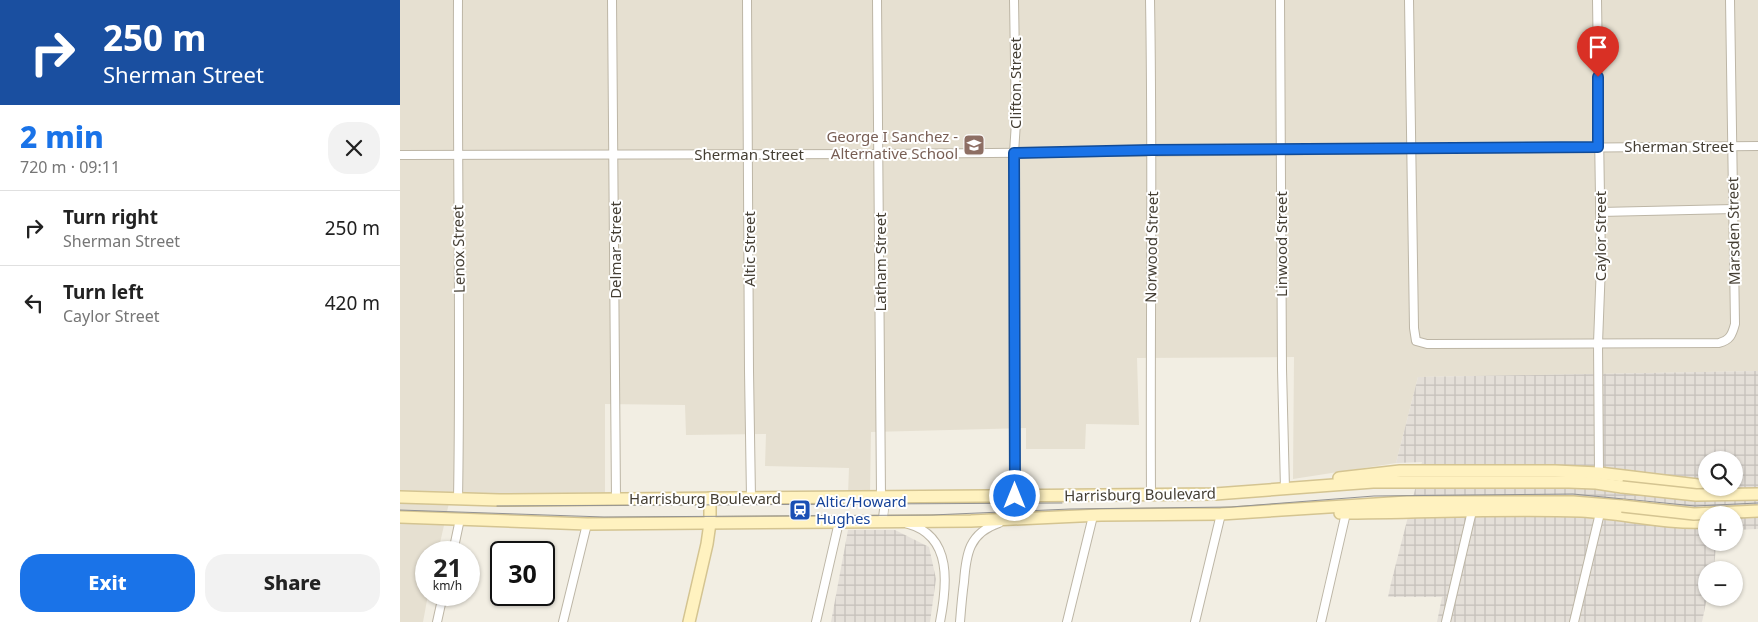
<!DOCTYPE html>
<meta charset="utf-8">
<style>
body{margin:0;font-family:"Noto Sans",sans-serif;background:#f2f2f2;color:#222;height:100vh;display:flex;flex-direction:column;font-size:19px;white-space:nowrap}
*{box-sizing:border-box;margin:0}
p{font-size:16px;color:#767676}
.icon{flex:none;width:28px;height:28px;fill:none;stroke:currentColor;stroke-width:2;stroke-linecap:round;stroke-linejoin:round}
.map{position:relative;flex:1;overflow:hidden}
.drawer{display:flex;flex-direction:column;background:#fff;width:400px}
.drawer>*{flex:none}
.top-card{background:#1a4fa0;color:#fff;overflow:hidden}
.tools{position:absolute;left:1298px;top:451px;display:grid;gap:10px}
.tools a{display:grid;place-items:center;width:45px;height:45px;border-radius:50%;background:#fff;box-shadow:0 1px 4px #0004;font-size:25px}
.speed{position:absolute;left:15px;top:541px;display:flex;gap:10px;font-size:25px;font-weight:700;text-align:center}
.speed>*{display:grid;place-content:center;width:65px;height:65px;border-radius:50%;background:#fff;box-shadow:0 1px 4px #0004;line-height:1}
.speed small{font-size:12px;font-weight:400}
.speed .limit{border:2px solid #111;border-radius:8px;background:#fff;color:#111}
.pin{position:absolute;display:grid;place-items:center;width:42px;height:42px;color:#fff;margin:-51px -21px;border-radius:50% 50% 50% 0;rotate:-45deg;box-shadow:0 0 5px #0007}
.pin .icon{rotate:45deg}
.me{position:absolute;width:55px;margin:-28px;rotate:0deg;stroke-linejoin:round;filter:drop-shadow(0 0 4px #0008)}
.turn{display:flex;align-items:center;gap:18px;height:105px;padding:0 20px;font-size:22px}
.turn .icon{width:65px;height:65px;stroke-width:2.5}
.turn b{display:block;font-size:35px;line-height:42px}
.round{display:grid;place-items:center;flex:none;width:52px;height:52px;border-radius:20px;background:#f2f2f2}
.headline{display:flex;align-items:center;justify-content:space-between;height:85px;padding:0 20px}
h1{font-size:30px;font-weight:800;line-height:38px;color:#1a73e8}
.action{display:flex;gap:10px;margin-top:auto;padding:10px 20px}
.action a{flex:1;height:58px;border-radius:20px;background:#1a73e8;color:#fff;font-size:20px;font-weight:800;line-height:58px;text-align:center}
.action a+a{background:#f2f2f2;color:#222}
ul{padding:0;list-style:none}
li{display:flex;align-items:center;gap:15px;height:75px;padding:0 20px;border-top:1px solid #e0e0e0}
li div{flex:1}
li b{display:block;font-size:19px}
li em{font-style:normal}
main{display:flex;flex:1;min-height:0}
.map>svg:first-child{display:block}
.residential{fill:#e6e0d1}
.industrial{fill:url(#industrial-grid);fill-rule:evenodd}
.lines{fill:none;stroke-linecap:round;stroke-linejoin:round}
.street-casing{stroke:#bdb6a6;stroke-width:10}
.secondary-casing{stroke:#d4c491;stroke-width:14}
.street{stroke:#fff;stroke-width:8}
.secondary{stroke:#fff2c0;stroke-width:11}
.tram{stroke:#939393;stroke-width:1}
.secondary-bridge-casing{stroke:#d4c491;stroke-width:14;stroke-linecap:butt}
.secondary-bridge{stroke:#fff2c0;stroke-width:11}
.route-casing{stroke:#114b97;stroke-width:12}
.route{stroke:#1a73e8;stroke-width:9}
.labels{text-anchor:middle;dominant-baseline:central;stroke-width:4;stroke-linejoin:round;paint-order:stroke}
.street-label{font-size:15px;fill:#443e33;stroke:#fff}
.education-label{font-size:15px;fill:#785e54;stroke:#fff;text-anchor:end}
.transit-label{font-size:15px;fill:#164399;stroke:#fff;text-anchor:start}
</style>
<main>
<section class="drawer">
<div class="top-card">
<div class="turn"><svg class="icon" aria-label="right" viewBox="0 0 24 24"><path d="M7 20v-9h11M14 6l5 5-5 5"/></svg><div><b>250 m</b>Sherman Street</div></div>
</div>
<div class="headline"><div><h1>2 min</h1><p>720 m · 09:11</p></div><a class="round"><svg class="icon" aria-label="close" viewBox="0 0 24 24"><path d="M6 6l12 12M18 6L6 18"/></svg></a></div>
<ul>
<li><svg class="icon" aria-label="right" viewBox="0 0 24 24"><path d="M7 20v-9h11M14 6l5 5-5 5"/></svg><div><b>Turn right</b><p>Sherman Street</p></div><em>250 m</em></li>
<li><svg class="icon" aria-label="left" viewBox="0 0 24 24"><path d="M17 20v-9H6M10 6l-5 5 5 5"/></svg><div><b>Turn left</b><p>Caylor Street</p></div><em>420 m</em></li>
</ul>
<div class="action"><a>Exit</a><a>Share</a></div>
</section>
<div class="map">
<svg width="1358" height="622" viewBox="0 0 1358 622">
<defs>
<pattern id="industrial-grid" width="8" height="8" patternUnits="userSpaceOnUse" patternTransform="scale(1.25)"><rect width="8" height="8" fill="#e4dfd8"/><path d="M0 4h8M4 0v8" fill="none" stroke="#c5c0ba"/></pattern>
</defs>
<rect width="100%" height="100%" fill="#f2eee3"/>
<path class="residential" d="M0,0H1358V371L1018,377L996,463L893,479L894,357L737,358L739,425L686,424L685,449H626V428L471,432L470,495L448,494L449,468L365,466L366,434L286,435L285,405L205,404V494H51L38,552H26V595H28L23,622H0Z"/>
<g class="industrial">
<path d="M1358,371V529L1334,530V515H1306V542L1316,543L1315,558L1313,570H1306L1307,598L1302,622H1037L1042,597H988L991,583L1022,462L996,463L1018,377ZM1306,460H1334V488H1306Z"/>
<path d="M448,530H495L529,547L536,579L530,622H431Z"/>
</g>
<g class="lines">
<g class="street-casing">
<g id="street">
<path d="M212,0L216,499"/>
<path d="M347,0L349,371L351,498"/>
<path d="M477,0L481,496C485,506 485,513 481,522"/>
<path d="M614,0L616,122L614,153L615,496"/>
<path d="M750,0C753,165 750,329 751,494"/>
<path d="M880,0L882,369L885,489"/>
<path d="M1009,0L1014,328L1016,341L1027,344L1319,343C1330,340 1332,335 1335,324L1330,0"/>
<path d="M1197,0L1201,264L1198,343L1199,473"/>
<path d="M0,155L479,154L1358,146"/>
<path d="M1200,212L1334,209"/>
<path d="M58,499C61,333 57,166 58,0"/>
<path d="M508,524C553,536 547,586 540,622"/>
<path d="M53,552L60,519"/>
<path d="M37,622L43,595"/>
<path d="M163,622L187,524"/>
<path d="M416,622L439,522"/>
<path d="M560,622C561,609 562,596 564,582C566,554 569,533 599,523"/>
<path d="M667,622L693,516"/>
<path d="M795,622L821,514"/>
<path d="M921,622L946,513"/>
<path d="M1046,622L1072,511"/>
<path d="M1174,622L1200,513"/>
</g>
</g>
<g class="secondary-casing">
<g id="secondary">
<path d="M939,478L1000,471H1155L1199,473L1306,486"/>
<path d="M0,497L99,500L815,494L973,482H1169L1196,483L1222,487"/>
<path d="M940,513C1020,513 1100,508 1181,511C1223,513 1264,524 1306,522"/>
<path d="M0,517L187,524L439,522L571,521L701,515L821,514L1007,502H1173L1222,506"/>
<path d="M289,622L307,544L310,523V498"/>
</g>
</g>
<use href="#street" class="street"/>
<use href="#secondary" class="secondary"/>
<g class="tram">
<path d="M97,506L662,503"/>
<path d="M0,510L204,517L532,515L670,509L831,507L974,496L1173,494L1295,506L1358,503"/>
</g>
<g class="secondary-bridge-casing">
<g id="secondary-bridge">
<path d="M1222,487L1296,495L1358,494"/>
<path d="M1222,506L1294,514L1358,511"/>
</g>
</g>
<use href="#secondary-bridge" class="secondary-bridge"/>
</g>
<g class="lines">
<g class="route-casing">
<path id="route" d="M615,496L614,153L752,150L1198,147V77"/>
</g>
<use href="#route" class="route"/>
</g>
<defs>
<g id="school-square" transform="scale(1.125)"><rect x="-9" y="-9" width="18" height="18" rx="4" fill="#8d6e63" stroke="#fff"/><path d="M0-5L7-2L0 1L-7-2ZM-4 1L0 2.5L4 1V4Q0 6-4 4Z" fill="#fff"/></g>
<g id="station-square" transform="scale(1.125)"><rect x="-9" y="-9" width="18" height="18" rx="4" fill="#1a4fb4" stroke="#fff"/><path d="M-3-6H3Q5-6 5-4V2Q5 4 3 4L4.5 6H3L1.5 4h-3L-3 6H-4.5L-3 4Q-5 4-5 2V-4Q-5-6-3-6ZM-3.5-4v3h7v-3ZM-3.5 1v1.5H-2V1ZM2 1v1.5H3.5V1Z" fill="#fff"/></g>
</defs>
<g fill-rule="evenodd">
<use href="#school-square" x="574" y="145"/>
<use href="#station-square" x="400" y="510"/>
</g>
<g class="labels">
<g class="street-label">
<text transform="translate(615 83) rotate(-90)">Clifton Street</text>
<text x="1279" y="146">Sherman Street</text>
<text x="349" y="154">Sherman Street</text>
<text transform="translate(1333 231) rotate(-91)">Marsden Street</text>
<text transform="translate(1200 236) rotate(-90)">Caylor Street</text>
<text transform="translate(881 244) rotate(-90)">Linwood Street</text>
<text transform="translate(751 247) rotate(-89)">Norwood Street</text>
<text transform="translate(58 249) rotate(-91)">Lenox Street</text>
<text transform="translate(349 249) rotate(-90)">Altic Street</text>
<text transform="translate(215 250) rotate(-90)">Delmar Street</text>
<text transform="translate(480 262) rotate(-90)">Latham Street</text>
<text transform="translate(740 494) rotate(-1)">Harrisburg Boulevard</text>
<text x="305" y="498">Harrisburg Boulevard</text>
</g>
<g class="education-label">
<text x="558" y="136">George I Sanchez -<tspan x="558" dy="17">Alternative School</tspan></text>
</g>
<g class="transit-label">
<text x="416" y="501">Altic/Howard<tspan x="416" dy="17">Hughes</tspan></text>
</g>
</g>
</svg>
<div class="tools">
<a><svg class="icon" aria-label="search" viewBox="0 0 24 24"><circle cx="10" cy="10" r="6"/><path d="M15 15l6 6"/></svg></a>
<a>+</a>
<a>−</a>
</div>
<div class="speed"><div>21<small>km/h</small></div><div class="limit">30</div></div>
<div class="pin" style="left:1198px;top:77px;background:#d93025"><svg class="icon" aria-label="arrive" viewBox="0 0 24 24"><path d="M6 21V4h12l-3 4 3 4H6"/></svg></div>
<svg class="me" style="left:615px;top:496px" viewBox="-20 -20 40 40"><circle r="17" fill="#1a73e8" stroke="#fff" stroke-width="3"/><path d="M0-11L8 9 0 5-8 9z" fill="#fff"/></svg>
</div>
</main>
